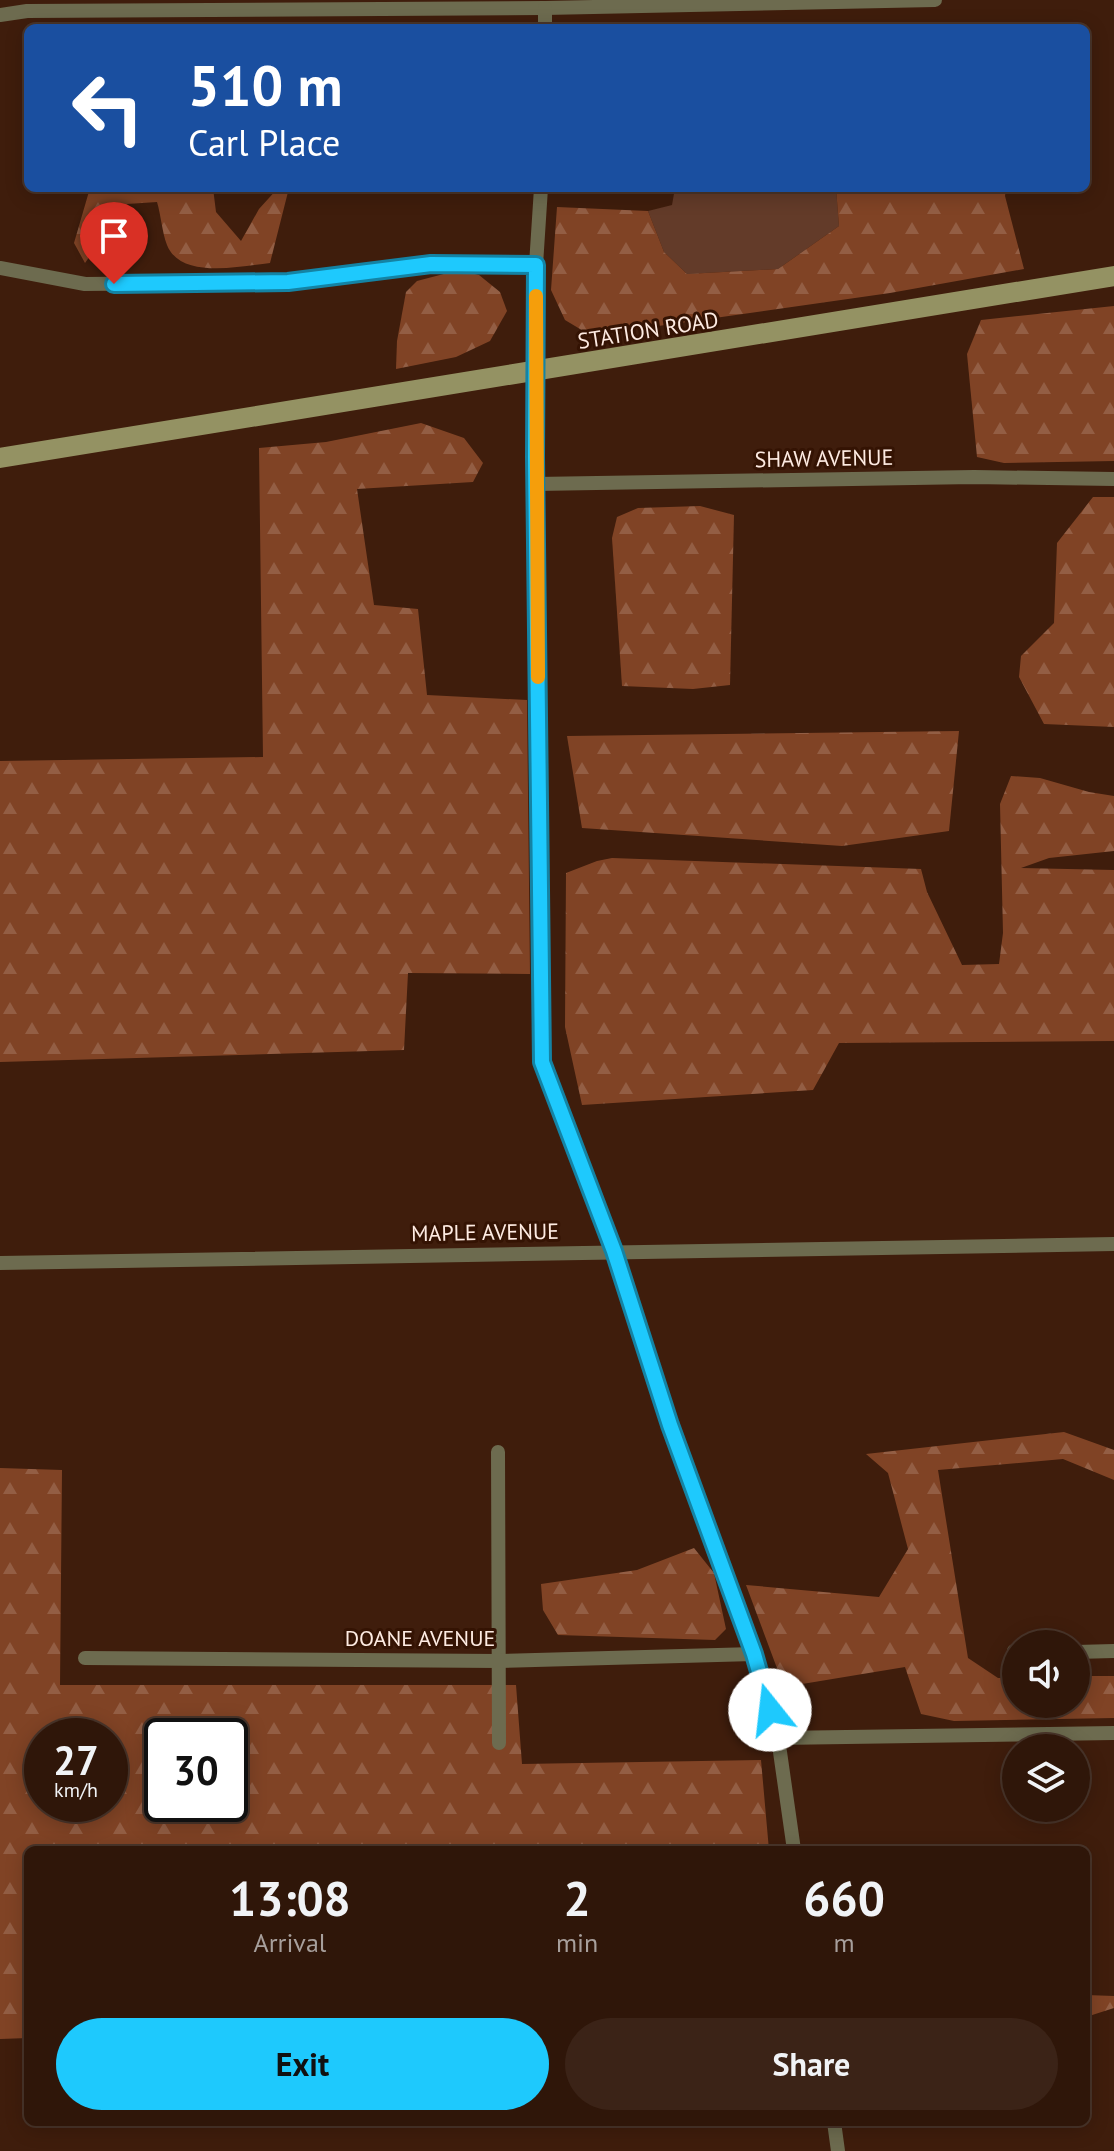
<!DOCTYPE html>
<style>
body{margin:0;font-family:"PT Sans",sans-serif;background:#3b2317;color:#f1f3f6;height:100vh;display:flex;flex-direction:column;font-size:30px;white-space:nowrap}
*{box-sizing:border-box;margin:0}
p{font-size:26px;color:#a79f9c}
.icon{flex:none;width:44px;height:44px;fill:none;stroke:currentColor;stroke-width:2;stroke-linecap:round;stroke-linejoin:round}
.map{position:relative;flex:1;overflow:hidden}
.panel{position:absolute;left:24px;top:1846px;width:1066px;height:280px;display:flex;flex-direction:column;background:#2f1609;border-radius:12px;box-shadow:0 4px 20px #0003,0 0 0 2px #4a352a}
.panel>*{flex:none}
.top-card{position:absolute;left:24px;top:24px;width:1066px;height:168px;border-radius:12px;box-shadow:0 4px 20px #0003,0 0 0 2px #4a352a;background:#1a4fa0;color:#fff;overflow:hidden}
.buttons{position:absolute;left:1002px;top:1630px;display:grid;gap:16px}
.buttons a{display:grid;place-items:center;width:88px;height:88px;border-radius:50%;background:#2f1609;box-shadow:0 4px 20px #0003,0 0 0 2px #4a352a;font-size:40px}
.speed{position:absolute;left:24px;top:1718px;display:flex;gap:16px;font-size:40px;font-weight:700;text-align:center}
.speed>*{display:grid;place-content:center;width:104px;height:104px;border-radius:50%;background:#2f1609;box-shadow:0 4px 20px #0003,0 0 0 2px #4a352a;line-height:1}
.speed small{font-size:20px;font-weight:400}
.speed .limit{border:4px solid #111;border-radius:12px;background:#fff;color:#111}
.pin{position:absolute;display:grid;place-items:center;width:68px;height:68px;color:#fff;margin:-82px -34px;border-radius:50% 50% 50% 0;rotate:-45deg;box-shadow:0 0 8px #0007}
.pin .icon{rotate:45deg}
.me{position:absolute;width:88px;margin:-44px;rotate:344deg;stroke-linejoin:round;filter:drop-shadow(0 0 6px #0008)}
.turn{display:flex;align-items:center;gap:28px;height:168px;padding:0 32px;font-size:36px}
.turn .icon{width:104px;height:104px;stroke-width:2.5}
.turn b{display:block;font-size:56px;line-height:68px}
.eta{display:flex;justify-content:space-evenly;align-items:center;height:136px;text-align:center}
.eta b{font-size:48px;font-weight:700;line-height:56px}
.cta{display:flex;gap:16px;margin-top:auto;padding:16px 32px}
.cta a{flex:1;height:92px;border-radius:48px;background:#1ec9fd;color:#111;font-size:32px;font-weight:700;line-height:92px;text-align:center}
.cta a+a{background:#3b2317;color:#f1f3f6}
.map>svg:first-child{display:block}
.grass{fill:#633b29}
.forest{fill:url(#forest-firs);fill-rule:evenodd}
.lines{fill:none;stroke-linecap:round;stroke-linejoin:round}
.minor{stroke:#6d6b4f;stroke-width:14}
.secondary{stroke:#949263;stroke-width:20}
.route-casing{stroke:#1483a4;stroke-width:20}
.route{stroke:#1ec9fd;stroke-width:14}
.slow{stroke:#f59e0b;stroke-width:14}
.labels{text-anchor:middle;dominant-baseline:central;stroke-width:6;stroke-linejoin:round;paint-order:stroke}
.street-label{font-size:22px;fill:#feebe2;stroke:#341303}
</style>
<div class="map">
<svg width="1114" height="2151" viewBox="0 0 1114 2151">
<defs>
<pattern id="forest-firs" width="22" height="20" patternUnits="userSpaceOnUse" patternTransform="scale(2)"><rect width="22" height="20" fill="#804325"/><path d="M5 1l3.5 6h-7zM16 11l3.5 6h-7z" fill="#935e44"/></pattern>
</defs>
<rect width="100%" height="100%" fill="#3f1d0c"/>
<path class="grass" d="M675,188H836L839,226L778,269L687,274L664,252L648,211L672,205Z"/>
<g class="forest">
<path d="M90,188H213L216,212L241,241L259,209L278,188H289L270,263C241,266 181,280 167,245C162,232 161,215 157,202L127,204L85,263L74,243Z"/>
<path d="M836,188H1006L1005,196L1024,269L890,293L623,331L585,332L565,320L551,290L557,207L648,211L664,252L687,274L778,269L839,226Z"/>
<path d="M459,270L479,275L500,292L507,311L490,341L456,357L396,369L397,341L406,292L417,281Z"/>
<path d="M1114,306V461L1004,463L977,457L967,354L981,320Z"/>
<path d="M421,423L464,438L483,463L473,482L357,489L374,605L418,609L427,695L527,700L530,974L408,973L404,1050L0,1062V761L263,757L259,448L326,442Z"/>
<path d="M1093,497H1114V727L1044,724L1019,677L1021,656L1054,623L1057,543Z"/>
<path d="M700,506L734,515L730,685L693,689L622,686L612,538L617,517L638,508Z"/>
<path d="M959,731L949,831L842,846L582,828L567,736Z"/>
<path d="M1011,776L1040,778L1089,792L1114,796V851L1049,858L1021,868L1114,870V1041L839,1043L813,1090L582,1105L565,1027L566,873L597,861L612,858L921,869L927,892L962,965L999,964L1003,933L1000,804Z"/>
<path d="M1064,1432L1114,1450V1480L1063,1459L938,1470L968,1658L998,1678H1016V1704H1076V1676H1114V1718L954,1721L921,1714L905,1667L784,1687L746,1585L879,1597L908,1549L888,1473L866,1454Z"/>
<path d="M0,1468L62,1470L60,1685H516L522,1764L761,1760L769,1850H28V2038L0,2039ZM42,1736H110V1804H42ZM162,1736H230V1804H162Z"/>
<path d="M694,1548L714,1573L726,1629L715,1640L558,1635L543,1610L541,1584L637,1570Z"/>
<path d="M1086,1995L1114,1996V2008L1086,2017Z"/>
</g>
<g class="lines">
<g class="minor">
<path d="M0,15L27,11L545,8L935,0"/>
<path d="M545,28V8"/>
<path d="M541,188L536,265L535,372L542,1062L614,1251L670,1425L754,1654L778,1738L794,1850"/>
<path d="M0,268L85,284L288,282L431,264L536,265"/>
<path d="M536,484L974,477L1114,479"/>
<path d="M0,1263L1114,1244"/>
<path d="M498,1452L499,1743"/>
<path d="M1014,1651H1016"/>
<path d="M1076,1652L1114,1651"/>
<path d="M85,1658L498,1661L754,1654"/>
<path d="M778,1738L1114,1733"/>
<path d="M834,2122L838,2151"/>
</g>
<path class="secondary" d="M0,458L1114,276"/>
</g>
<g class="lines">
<g class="route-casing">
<path id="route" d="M114,284L288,282L431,264L536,265L535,457L542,1062L614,1251L670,1425L754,1654L770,1710"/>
</g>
<use href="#route" class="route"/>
<path class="slow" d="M536,296L538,677"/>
</g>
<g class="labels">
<g class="street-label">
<text transform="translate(648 330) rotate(-9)">STATION ROAD</text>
<text transform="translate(824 458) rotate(-1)">SHAW AVENUE</text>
<text transform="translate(485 1232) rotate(-1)">MAPLE AVENUE</text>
<text x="420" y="1638">DOANE AVENUE</text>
</g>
</g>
</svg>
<div class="buttons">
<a><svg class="icon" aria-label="sound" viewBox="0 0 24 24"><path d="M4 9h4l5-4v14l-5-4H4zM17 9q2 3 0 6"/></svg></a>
<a><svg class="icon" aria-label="layers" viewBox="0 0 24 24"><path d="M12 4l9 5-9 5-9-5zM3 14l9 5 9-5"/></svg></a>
</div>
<div class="speed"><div>27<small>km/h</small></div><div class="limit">30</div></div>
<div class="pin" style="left:114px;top:284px;background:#d93025"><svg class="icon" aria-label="arrive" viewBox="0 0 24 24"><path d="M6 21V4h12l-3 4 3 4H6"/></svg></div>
<svg class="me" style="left:770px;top:1710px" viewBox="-20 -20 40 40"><circle r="19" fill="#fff"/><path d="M0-13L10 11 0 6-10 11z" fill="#1ec9fd"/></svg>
<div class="top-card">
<div class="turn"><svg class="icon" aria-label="left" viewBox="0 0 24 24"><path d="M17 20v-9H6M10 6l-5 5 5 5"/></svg><div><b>510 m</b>Carl Place</div></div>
</div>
<section class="panel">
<div class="eta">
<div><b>13:08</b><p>Arrival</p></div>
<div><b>2</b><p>min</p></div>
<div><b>660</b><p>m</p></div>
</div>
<div class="cta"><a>Exit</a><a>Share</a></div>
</section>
</div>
